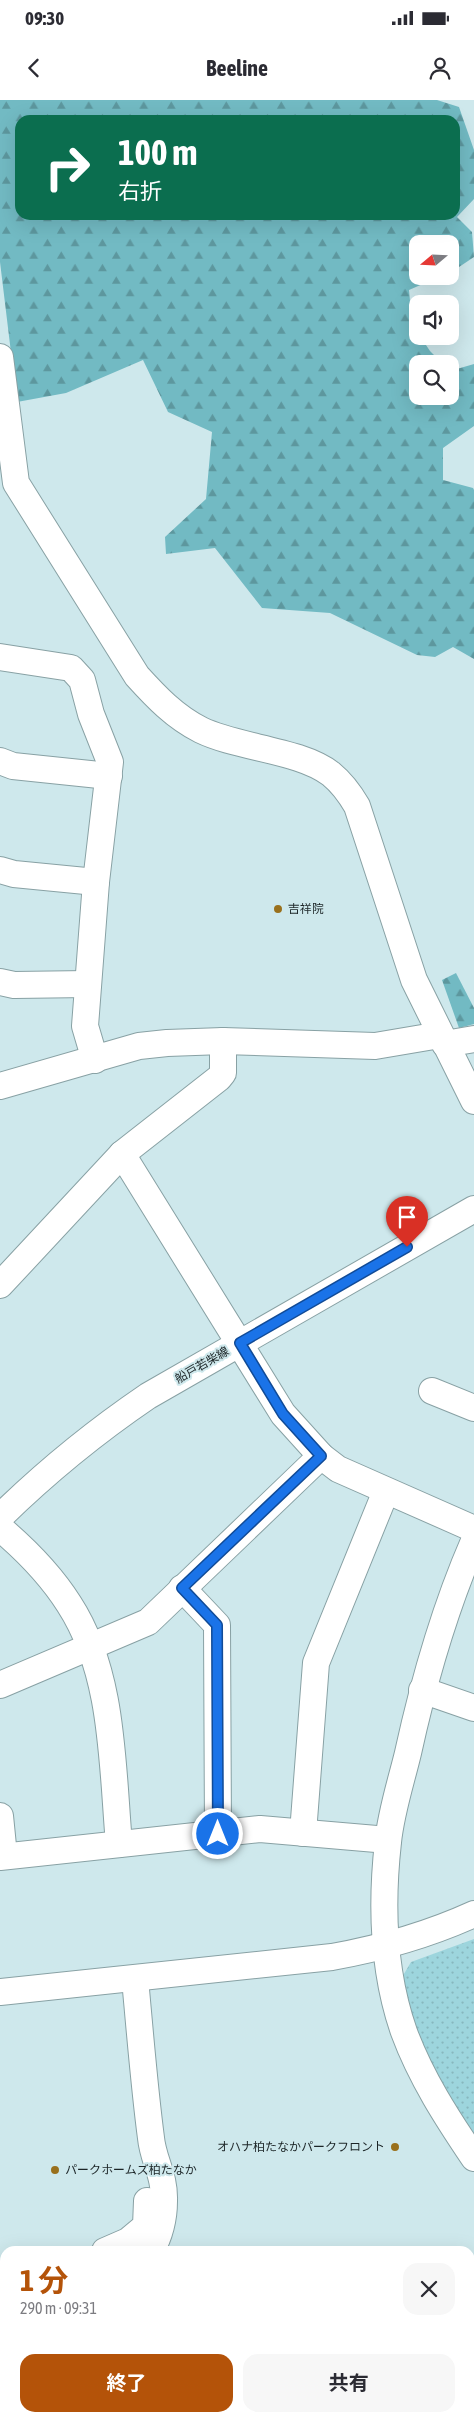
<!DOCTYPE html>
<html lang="ja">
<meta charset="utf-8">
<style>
body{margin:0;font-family:"Asap Condensed","Noto Sans JP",sans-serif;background:#f7f7f7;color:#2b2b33;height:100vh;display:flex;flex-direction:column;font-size:19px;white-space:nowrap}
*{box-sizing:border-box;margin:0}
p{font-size:16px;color:#7c7c81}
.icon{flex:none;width:28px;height:28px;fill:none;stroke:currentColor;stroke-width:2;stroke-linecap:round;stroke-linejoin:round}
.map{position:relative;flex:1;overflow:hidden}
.panel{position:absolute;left:0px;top:2146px;width:475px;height:176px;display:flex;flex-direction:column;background:#fff;border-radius:15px 15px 0 0;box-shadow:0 5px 20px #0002}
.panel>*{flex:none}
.guide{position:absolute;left:15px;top:15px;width:445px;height:105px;border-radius:15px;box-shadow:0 5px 20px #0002;background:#0b6e4f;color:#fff;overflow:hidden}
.needle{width:32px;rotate:251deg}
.fabs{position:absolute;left:409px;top:135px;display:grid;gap:10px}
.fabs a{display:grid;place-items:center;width:50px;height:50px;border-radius:10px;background:#fff;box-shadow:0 5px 20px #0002;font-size:25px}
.pin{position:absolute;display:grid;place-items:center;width:42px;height:42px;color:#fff;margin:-51px -21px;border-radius:50% 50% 50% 0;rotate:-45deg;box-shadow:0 0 5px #0007}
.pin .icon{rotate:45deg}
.me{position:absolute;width:55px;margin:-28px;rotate:0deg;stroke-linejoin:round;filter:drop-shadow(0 0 4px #0008)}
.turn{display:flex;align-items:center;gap:18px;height:105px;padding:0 20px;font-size:22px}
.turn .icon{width:65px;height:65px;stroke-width:2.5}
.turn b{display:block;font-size:35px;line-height:42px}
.round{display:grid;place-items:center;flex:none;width:52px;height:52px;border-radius:15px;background:#f7f7f7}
.head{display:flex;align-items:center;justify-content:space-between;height:85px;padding:0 20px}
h1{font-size:30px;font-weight:700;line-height:38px;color:#b45309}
.cta{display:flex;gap:10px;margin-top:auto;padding:10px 20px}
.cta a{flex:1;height:58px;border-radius:15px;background:#b45309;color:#fff;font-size:20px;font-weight:700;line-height:58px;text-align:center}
.cta a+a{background:#f7f7f7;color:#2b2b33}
.status{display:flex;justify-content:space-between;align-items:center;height:35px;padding:0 25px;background:#fff;direction:ltr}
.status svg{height:14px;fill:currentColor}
header{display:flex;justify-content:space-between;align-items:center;height:65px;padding:0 20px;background:#fff;font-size:22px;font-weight:700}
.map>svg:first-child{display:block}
.forest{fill:url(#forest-firs);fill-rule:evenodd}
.park{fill:url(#park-dots)}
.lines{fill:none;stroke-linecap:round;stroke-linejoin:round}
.minor-casing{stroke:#88a1a4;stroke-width:28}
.major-casing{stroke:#fff;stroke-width:29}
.minor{stroke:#fff;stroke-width:26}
.major{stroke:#91e3ec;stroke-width:28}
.rail-casing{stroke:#6b7c7f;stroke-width:5.5}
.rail{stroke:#cee8ec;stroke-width:4;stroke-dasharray:11;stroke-linecap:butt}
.route-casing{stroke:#114b97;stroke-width:12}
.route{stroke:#1a73e8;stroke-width:9}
.poi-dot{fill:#99701c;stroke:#cee8ec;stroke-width:2}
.labels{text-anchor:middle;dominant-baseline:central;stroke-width:4;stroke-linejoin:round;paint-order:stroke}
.poi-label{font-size:12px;fill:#1c2527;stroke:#cee8ec;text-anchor:start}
.street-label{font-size:12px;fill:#1c2527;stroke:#cee8ec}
</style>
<div class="status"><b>09:30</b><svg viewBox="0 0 49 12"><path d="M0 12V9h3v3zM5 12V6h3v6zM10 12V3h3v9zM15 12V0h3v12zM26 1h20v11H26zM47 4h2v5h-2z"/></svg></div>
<header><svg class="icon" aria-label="back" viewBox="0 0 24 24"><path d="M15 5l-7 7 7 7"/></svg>Beeline<svg class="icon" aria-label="person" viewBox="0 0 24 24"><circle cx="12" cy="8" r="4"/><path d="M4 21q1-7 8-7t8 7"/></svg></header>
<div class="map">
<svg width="474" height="2322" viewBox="0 0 474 2322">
<defs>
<pattern id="forest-firs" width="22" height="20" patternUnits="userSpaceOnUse" patternTransform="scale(1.25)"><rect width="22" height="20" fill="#72bac3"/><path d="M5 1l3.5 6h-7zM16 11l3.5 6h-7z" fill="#5d979e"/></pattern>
<pattern id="park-dots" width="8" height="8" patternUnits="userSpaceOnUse" patternTransform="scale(1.25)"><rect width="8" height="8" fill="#9dd5dd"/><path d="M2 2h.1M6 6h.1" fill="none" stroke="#87b7be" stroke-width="1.8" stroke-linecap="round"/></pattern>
</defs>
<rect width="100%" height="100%" fill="#cee8ec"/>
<g class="forest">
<path d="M0,0H437L459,7L474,50V99L457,117L472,132L474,157L450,173V144H418V176H441L409,190L412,223L417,232L418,236H420L430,251L443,264H418V296H450V271L474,264V326L443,348V380L473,388L474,390V559L453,547L435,557L417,555L330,513L262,508L215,448L166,454L165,437L206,399L212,332L168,312L143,260L66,293L17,302L0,162ZM20,20H455V115H20Z"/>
<path d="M456,873L474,908V924L459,928L442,880Z"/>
</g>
<path class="park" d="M474,1839V2045L426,1963L401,1879L411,1862Z"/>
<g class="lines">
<g class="minor-casing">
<g id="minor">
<path d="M0,257L16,383L137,576C156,597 175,617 201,630C238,648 300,650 331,674C342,683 350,694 357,706L414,880L474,1001"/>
<path d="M0,557L71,568L82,580L91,614L110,662L96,782L85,926L95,960"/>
<path d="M0,661L13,666L109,676"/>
<path d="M0,770L14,774L96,782"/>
<path d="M0,882L14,885L88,884"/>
<path d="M445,944L474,939"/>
<path d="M0,986L139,946L167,943L223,941L375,946L440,935"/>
<path d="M122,1054L283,1314L321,1356L338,1369L474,1429"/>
<path d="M0,1185L122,1054L219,978L223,973V941"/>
<path d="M432,1291L474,1308"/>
<path d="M0,1417C46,1372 95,1332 148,1296L474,1109"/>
<path d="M0,1428C26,1450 50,1474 69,1504C114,1573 112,1665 119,1744"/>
<path d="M474,1441C444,1510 424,1580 408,1653C401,1682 391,1712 388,1742C381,1805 383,1872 404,1932C421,1978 447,2018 474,2058"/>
<path d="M182,1488L217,1525L218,1734"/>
<path d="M0,1585L148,1522L321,1356"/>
<path d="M422,1590L474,1608"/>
<path d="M0,1716L4,1756"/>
<path d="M303,1733L316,1563L386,1391"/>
<path d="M0,1757L260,1729L388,1740"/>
<path d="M135,1879C140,1932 144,1985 151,2038C153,2060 165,2075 164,2101C164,2119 160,2135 151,2151"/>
<path d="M0,1892L332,1857C382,1848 428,1835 474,1814"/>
<path d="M105,2151L128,2141L146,2126L147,2101"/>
</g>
</g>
<g class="major-casing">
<g id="major">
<path d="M470,2302H474"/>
<path d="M276,2322L320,2318"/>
<path d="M464,2322L474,2321"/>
</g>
</g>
<use href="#minor" class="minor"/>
<use href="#major" class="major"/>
<g class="rail-casing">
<g id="rail">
<path d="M470,2236L474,2235"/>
<path d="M470,2245H474"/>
<path d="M0,2281H5"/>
<path d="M0,2291H5"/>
</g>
</g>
<use href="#rail" class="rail"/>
</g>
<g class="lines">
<g class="route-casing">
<path id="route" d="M218,1734L217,1525L182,1488L321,1356L283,1314L240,1243L407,1147"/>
</g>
<use href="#route" class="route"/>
</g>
<g class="poi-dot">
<circle cx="278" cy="809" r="5"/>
<circle cx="395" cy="2047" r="5"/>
<circle cx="55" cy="2070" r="5"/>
</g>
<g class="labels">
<g class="poi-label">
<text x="288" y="809">吉祥院</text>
<text x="385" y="2047" text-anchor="end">オハナ柏たなかパークフロント</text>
<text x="65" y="2070">パークホームズ柏たなか</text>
</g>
<g class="street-label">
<text transform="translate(202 1265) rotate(-30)">船戸若柴線</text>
</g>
</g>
</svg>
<div class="fabs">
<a><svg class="needle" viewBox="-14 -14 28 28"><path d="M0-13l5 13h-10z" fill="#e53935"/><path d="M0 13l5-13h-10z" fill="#7c7c81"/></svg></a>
<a><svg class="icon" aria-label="sound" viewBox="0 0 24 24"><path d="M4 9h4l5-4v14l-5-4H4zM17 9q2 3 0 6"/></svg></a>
<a><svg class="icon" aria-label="search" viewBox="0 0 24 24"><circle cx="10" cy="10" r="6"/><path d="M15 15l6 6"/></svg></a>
</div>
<div class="pin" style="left:407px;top:1147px;background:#d93025"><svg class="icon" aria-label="arrive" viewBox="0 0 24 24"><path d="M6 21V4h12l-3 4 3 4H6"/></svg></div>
<svg class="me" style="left:218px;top:1734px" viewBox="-20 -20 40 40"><circle r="17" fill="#1a73e8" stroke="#fff" stroke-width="3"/><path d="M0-11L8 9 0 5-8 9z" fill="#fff"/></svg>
<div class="guide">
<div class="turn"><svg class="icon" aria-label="right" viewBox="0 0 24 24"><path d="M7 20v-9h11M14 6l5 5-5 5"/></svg><div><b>100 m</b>右折</div></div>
</div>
<section class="panel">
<div class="head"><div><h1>1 分</h1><p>290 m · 09:31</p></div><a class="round"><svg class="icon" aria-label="close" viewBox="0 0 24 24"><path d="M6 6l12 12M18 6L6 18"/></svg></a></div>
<div class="cta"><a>終了</a><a>共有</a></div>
</section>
</div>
